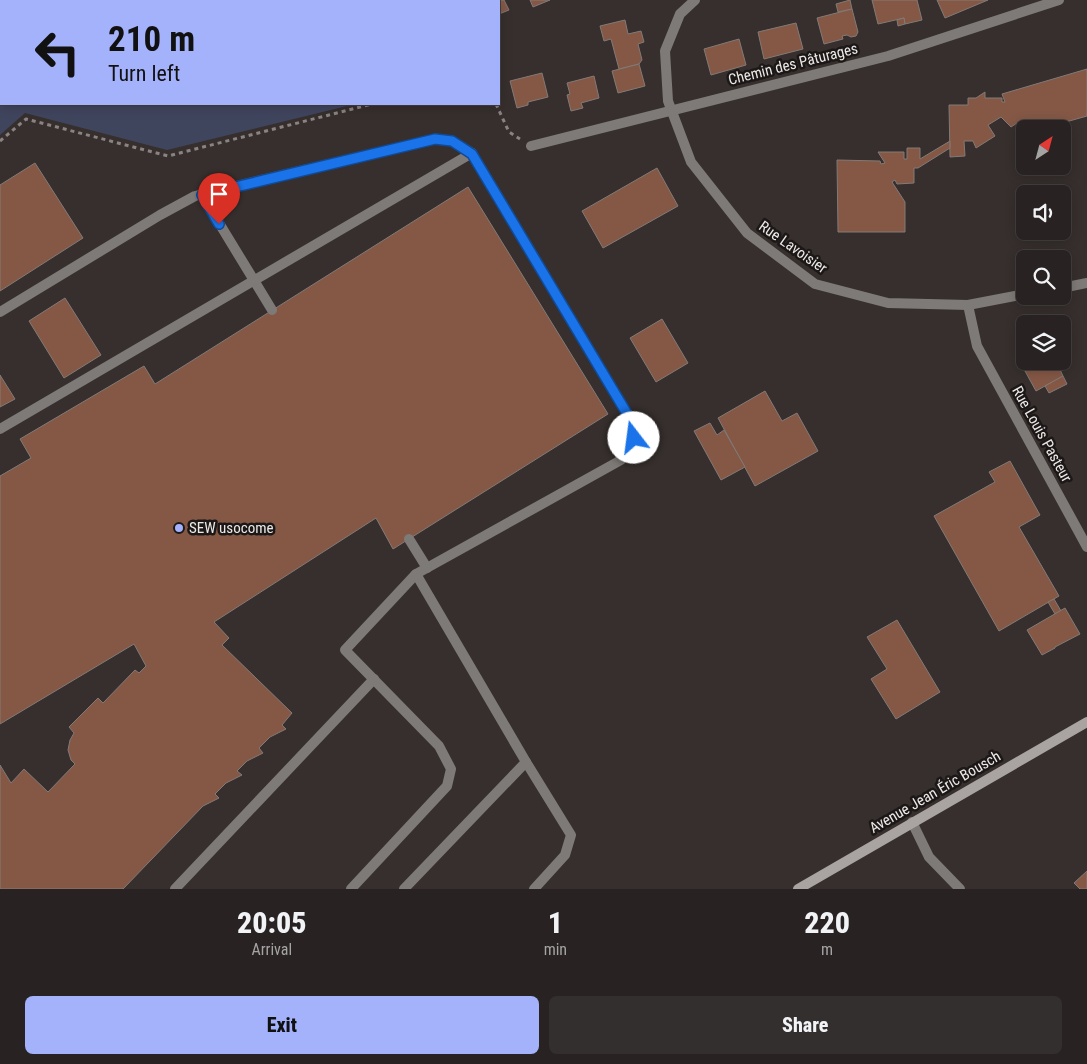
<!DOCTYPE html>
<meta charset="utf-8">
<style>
body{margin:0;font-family:"Roboto Condensed",sans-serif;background:#342f2f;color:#f1f3f6;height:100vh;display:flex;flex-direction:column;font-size:19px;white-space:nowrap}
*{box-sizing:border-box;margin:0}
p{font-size:16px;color:#a5a4a5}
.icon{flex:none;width:28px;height:28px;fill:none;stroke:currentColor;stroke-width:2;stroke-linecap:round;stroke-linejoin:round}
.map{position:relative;height:889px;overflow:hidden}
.drawer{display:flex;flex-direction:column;background:#282322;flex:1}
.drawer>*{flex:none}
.top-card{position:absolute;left:0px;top:0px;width:500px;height:105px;box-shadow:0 2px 12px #0003,0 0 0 1px #444040;background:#a4b2fc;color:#111;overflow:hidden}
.needle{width:32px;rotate:36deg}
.buttons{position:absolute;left:1016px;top:120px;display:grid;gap:10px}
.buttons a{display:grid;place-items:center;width:55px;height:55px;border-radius:8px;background:#282322;box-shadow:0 2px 12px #0003,0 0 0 1px #444040;font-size:25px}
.pin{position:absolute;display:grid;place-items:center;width:42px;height:42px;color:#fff;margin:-51px -21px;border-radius:50% 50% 50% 0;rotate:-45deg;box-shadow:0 0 5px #0007}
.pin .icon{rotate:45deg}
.me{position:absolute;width:55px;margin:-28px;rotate:345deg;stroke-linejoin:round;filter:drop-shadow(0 0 4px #0008)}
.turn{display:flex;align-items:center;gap:18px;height:105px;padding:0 25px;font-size:22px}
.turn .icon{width:65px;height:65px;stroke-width:2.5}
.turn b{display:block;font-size:35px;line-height:42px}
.eta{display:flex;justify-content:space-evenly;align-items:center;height:85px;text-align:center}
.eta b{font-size:30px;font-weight:800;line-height:35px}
.cta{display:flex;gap:10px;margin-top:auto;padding:10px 25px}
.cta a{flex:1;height:58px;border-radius:8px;background:#a4b2fc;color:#111;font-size:20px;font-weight:800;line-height:58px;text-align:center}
.cta a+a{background:#342f2f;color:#f1f3f6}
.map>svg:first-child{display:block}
.green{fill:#40455e}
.building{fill:#855846;stroke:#827a77}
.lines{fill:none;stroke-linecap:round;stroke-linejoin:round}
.path{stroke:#898381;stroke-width:3;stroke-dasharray:4 4;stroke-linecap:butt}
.service{stroke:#7e7a78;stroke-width:10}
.minor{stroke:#7e7a78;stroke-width:10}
.secondary{stroke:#a9a3a1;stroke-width:10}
.route-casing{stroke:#114b97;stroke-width:12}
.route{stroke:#1a73e8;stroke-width:9}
.poi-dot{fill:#a4b2fc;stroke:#1b1817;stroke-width:2}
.labels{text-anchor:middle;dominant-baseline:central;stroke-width:5;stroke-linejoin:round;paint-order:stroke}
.street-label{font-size:15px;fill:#ede9e7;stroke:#1b1817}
.poi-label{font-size:15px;fill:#ede9e7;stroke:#1b1817;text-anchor:start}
</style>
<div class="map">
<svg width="1087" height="889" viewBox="0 0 1087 889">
<rect width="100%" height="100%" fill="#362f2d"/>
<path class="green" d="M0,0L329,1H1V104H355L167,150L25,113L0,135Z"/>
<g class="building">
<path d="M375,0H410L407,1Z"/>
<path d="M469,0H504L509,10L499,14V1H466Z"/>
<path d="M530,0H550L533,7Z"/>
<path d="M850,0L852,9L838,12L836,4Z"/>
<path d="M872,0H917L922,20L905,24L904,18L878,24Z"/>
<path d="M937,0H988L945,18Z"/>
<path d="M852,9L858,32L856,36L851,37L847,35L842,36L843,39L824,44L817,18Z"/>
<path d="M904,18L905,24L898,26L897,20Z"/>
<path d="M625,20L628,34L641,31L644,42L638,44L642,60L639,64L619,69L611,39L604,41L600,26Z"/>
<path d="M796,23L803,49L764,59L758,32Z"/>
<path d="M739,39L746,65L711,75L704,49Z"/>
<path d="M639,64L645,86L618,93L612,71Z"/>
<path d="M1087,69V116L1041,129H1030L1020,121L1011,127L1001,117L988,125L995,136L976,148L973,141H964L965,156L950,157L949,105H968V98H976L985,92V98H1002V102H1005L1002,94Z"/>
<path d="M542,73L548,97L528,102V105L517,108L510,81Z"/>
<path d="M594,76L599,98L581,103L583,108L571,111L567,95L570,94L567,83Z"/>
<path d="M950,141V148L918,168H914V183L897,184L895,180L892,182L905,202V232H838L837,160L880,161L881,164L885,163L878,152H904V159H907V148H920V159Z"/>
<path d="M35,163L83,238L0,291V185Z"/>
<path d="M657,168L678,206L603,248L582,211Z"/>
<path d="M468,187L608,414L393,549L376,518L214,622L229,638L222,645L292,713L282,725L286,729L270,737L259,748L263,753L247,761L237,771L242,775L226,783L215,794L219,798L203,806L123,889H0V765L11,783L24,769L48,792L75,764L71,760L68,750L70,740L74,733L69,727L98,698L103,703L135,670L139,673L146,666L134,644L0,724V476L31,458L20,439L144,366L155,384Z"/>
<path d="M65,298L101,355L64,378L29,321Z"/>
<path d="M662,319L688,363L656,382L630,338Z"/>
<path d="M1025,359V361H1056L1063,376L1036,391L1020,362Z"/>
<path d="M0,375L15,399L0,407Z"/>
<path d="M1063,376L1067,384L1049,393L1045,386Z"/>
<path d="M765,391L782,421L797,413L818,451L755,486L718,418Z"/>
<path d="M710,423L717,435L724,430L745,467L721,480L694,431Z"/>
<path d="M1010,461L1040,515L1019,527L1059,596L999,631L934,516L995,482L989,472Z"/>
<path d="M1054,599L1061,611L1055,614L1048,602Z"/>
<path d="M1065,608L1080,634L1055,647V648L1042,655L1027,630Z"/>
<path d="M897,620L940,692L896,719L871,679L887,669L867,637Z"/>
<path d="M1087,871V889H1080L1074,883Z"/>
</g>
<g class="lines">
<g class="path">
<path d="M496,104L509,132L520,139"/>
<path d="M0,141L26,119L168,156L372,104"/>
</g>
<g class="service">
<path d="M202,195L272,310"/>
<path d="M0,312L160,215L195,196L435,139L452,141L472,153L632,422L634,438L621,460L416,574L345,650L439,746L451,769L447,786L351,889"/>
<path d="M0,429L472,153"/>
<path d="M409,539L427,568"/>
<path d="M526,762L571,835L565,855L534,889"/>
<path d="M175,889L374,679"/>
</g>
<g class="minor">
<path d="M695,0L680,14L665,51L668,101L691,162L747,233L815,284L888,303L968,305L1025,294"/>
<path d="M531,146L888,56L1059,0"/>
<path d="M1062,288L1087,283"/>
<path d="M968,305L977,346L1087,547"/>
<path d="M912,822L929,857L960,889"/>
<path d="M404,889L526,762L416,574"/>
</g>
<path class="secondary" d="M798,889L1087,722"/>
</g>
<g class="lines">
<g class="route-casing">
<path id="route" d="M219,224L202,195L435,139L452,141L472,154L632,422L634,438"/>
</g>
<use href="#route" class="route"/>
</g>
<circle class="poi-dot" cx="179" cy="528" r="5"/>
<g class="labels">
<g class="street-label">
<text transform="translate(793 64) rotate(-14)">Chemin des Pâturages</text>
<text transform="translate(793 247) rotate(35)">Rue Lavoisier</text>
<text transform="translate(1042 434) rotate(61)">Rue Louis Pasteur</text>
<text transform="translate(935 792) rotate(-30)">Avenue Jean Éric Bousch</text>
</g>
<g class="poi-label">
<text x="189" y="528">SEW usocome</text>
</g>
</g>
</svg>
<div class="buttons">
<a><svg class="needle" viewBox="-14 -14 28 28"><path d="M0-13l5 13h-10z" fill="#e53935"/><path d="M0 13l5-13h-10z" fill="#a5a4a5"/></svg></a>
<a><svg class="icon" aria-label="sound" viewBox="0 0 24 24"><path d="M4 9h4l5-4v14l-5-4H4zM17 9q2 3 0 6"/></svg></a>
<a><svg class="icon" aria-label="search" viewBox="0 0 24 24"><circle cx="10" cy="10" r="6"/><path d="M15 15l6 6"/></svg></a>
<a><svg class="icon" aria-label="layers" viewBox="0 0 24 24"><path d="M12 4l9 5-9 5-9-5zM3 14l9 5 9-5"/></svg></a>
</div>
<div class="pin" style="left:219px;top:224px;background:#d93025"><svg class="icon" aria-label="arrive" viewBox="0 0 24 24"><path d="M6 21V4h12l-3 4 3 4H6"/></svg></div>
<svg class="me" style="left:634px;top:438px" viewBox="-20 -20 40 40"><circle r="19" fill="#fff"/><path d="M0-13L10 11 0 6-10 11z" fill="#1a73e8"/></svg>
<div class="top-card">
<div class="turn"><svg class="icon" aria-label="left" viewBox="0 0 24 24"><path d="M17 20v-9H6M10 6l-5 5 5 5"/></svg><div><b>210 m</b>Turn left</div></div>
</div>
</div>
<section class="drawer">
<div class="eta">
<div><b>20:05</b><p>Arrival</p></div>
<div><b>1</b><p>min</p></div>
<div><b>220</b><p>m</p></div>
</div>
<div class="cta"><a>Exit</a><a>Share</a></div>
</section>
